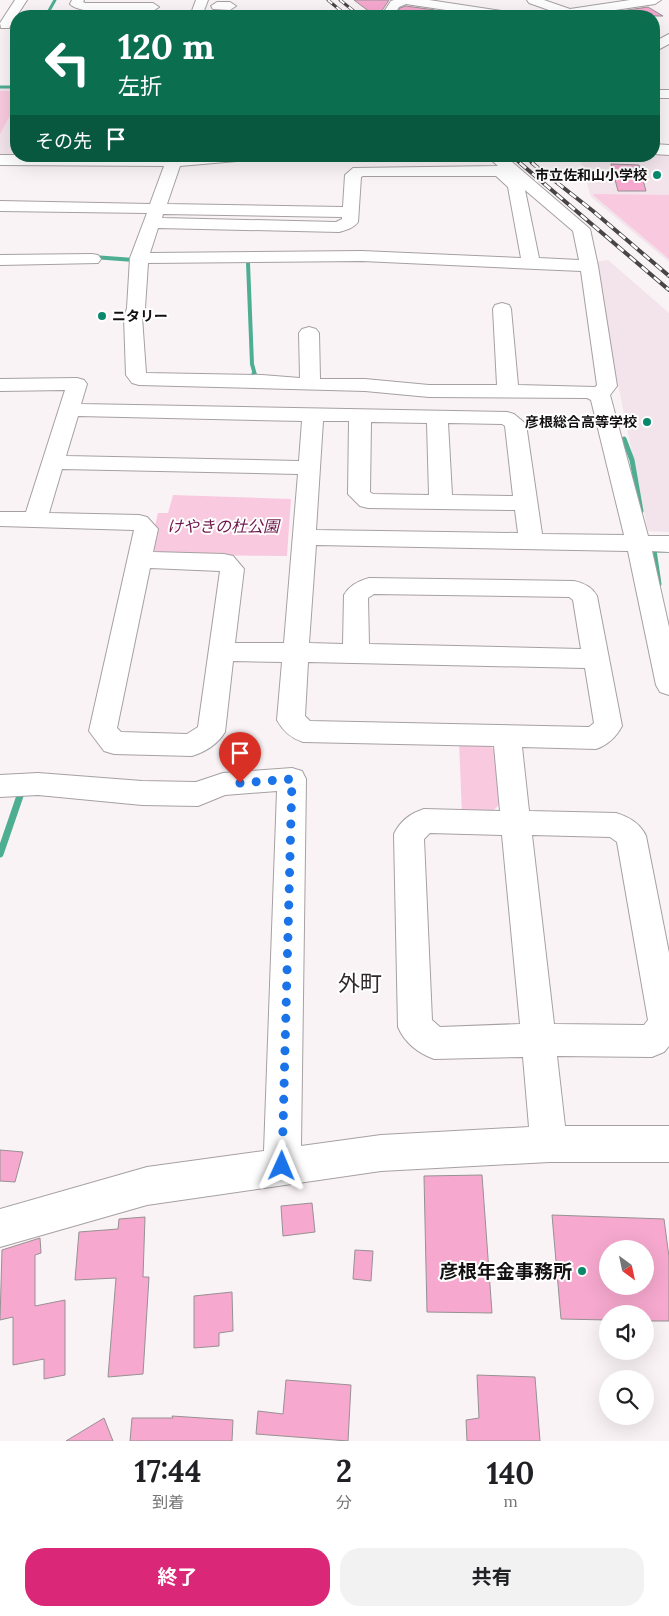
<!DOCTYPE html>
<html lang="ja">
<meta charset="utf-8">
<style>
body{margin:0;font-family:Lora,"Noto Sans JP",serif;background:#f2f2f2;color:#202124;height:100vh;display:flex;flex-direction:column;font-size:19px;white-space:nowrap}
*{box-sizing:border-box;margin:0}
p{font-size:16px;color:#757577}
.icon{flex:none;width:28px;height:28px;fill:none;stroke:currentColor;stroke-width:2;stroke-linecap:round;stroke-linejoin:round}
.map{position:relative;height:1441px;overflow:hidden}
.drawer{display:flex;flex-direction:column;background:#fff;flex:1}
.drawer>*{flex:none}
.guide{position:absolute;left:10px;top:10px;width:650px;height:152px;border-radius:20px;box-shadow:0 5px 20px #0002;background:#0b6e4f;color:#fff;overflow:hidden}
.needle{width:32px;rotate:147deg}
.buttons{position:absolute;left:599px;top:1240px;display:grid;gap:10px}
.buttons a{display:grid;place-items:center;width:55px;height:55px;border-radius:50%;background:#fff;box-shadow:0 5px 20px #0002;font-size:25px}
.pin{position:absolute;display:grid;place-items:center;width:42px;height:42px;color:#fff;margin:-51px -21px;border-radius:50% 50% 50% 0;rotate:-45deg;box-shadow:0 0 5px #0007}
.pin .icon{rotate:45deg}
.me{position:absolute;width:55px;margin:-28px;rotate:1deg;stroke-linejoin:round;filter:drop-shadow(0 0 4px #0008)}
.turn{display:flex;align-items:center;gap:18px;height:105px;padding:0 25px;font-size:22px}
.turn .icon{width:65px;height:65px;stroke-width:2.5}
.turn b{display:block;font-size:35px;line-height:42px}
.then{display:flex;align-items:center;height:48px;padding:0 25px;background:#0003;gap:10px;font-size:19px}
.eta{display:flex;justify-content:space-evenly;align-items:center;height:85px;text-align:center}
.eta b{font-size:30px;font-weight:700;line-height:35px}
.action{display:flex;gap:10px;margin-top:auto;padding:10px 25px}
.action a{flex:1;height:58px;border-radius:20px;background:#db2777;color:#fff;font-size:20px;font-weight:700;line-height:58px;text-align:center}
.action a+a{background:#f2f2f2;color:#202124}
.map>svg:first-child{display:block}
.built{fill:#f2e4ea}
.green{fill:#f9cadf}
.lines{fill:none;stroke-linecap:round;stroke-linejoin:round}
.stream-far3{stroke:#4dae91;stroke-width:3}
.stream-far2{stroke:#4dae91;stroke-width:4}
.stream-far1{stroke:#4dae91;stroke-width:5}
.stream{stroke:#4dae91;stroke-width:7}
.building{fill:#f6a8ce;stroke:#979193;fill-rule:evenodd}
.minor-casing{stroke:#a6a0a2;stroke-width:2}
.minor{fill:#fff;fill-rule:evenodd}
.rail-far1-casing{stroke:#494547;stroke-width:3}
.rail-casing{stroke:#494547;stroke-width:4}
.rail-far1{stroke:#fff;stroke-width:2;stroke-dasharray:5.5;stroke-linecap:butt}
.rail{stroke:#fff;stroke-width:2.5;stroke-dasharray:8;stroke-linecap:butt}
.route{stroke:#1a73e8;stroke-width:9;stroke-dasharray:0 16.2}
.poi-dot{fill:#0a886b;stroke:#fff;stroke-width:2}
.labels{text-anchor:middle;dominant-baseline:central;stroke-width:4;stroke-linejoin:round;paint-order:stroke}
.far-poi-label{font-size:14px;font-weight:bold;fill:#121011;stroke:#fff;text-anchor:end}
.park-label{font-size:16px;font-style:italic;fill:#6f174b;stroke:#fff}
.near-poi-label{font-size:19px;font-weight:bold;fill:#121011;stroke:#fff;text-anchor:end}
.near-quarter-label{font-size:22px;fill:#2f2a2c;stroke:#fff}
</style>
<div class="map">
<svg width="669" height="1441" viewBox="0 0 669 1441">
<rect width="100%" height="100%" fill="#faf3f6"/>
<g class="built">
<path d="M0,88H16V156L0,155Z"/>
<path d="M654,154L669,155V262L591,197L580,159V156H654Z"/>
<path d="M608,260L669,313V532L648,531L593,262Z"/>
</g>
<g class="green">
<path d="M0,91H16V104L0,134Z"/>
<path d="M594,194L669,195V259L593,195Z"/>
<path d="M173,495L291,499L287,556L160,555L150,547L158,513H168Z"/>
<path d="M459,742H486L502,757L503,801L490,814L462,815Z"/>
</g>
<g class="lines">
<g class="stream-far3">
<path d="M46,16L55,0"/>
<path d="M0,87H16"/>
</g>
<g class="stream-far2">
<path d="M93,257L134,260"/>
<path d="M248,263L252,364L255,375"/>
</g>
<g class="stream-far1">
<path d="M254,374L255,376"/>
<path d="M624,439L632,460L641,511"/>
<path d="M659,584L654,550H669"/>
</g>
<path class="stream" d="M0,854L22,790"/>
</g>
<g class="building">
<path d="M354,0H389L381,12L383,16H375Z"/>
<path d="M406,6L435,10L434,16H399L397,13L400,8Z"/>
<path d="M648,7L663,16H587Z"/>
<path d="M611,164L639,165L646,191H618Z"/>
<path d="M0,1150L23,1152L15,1182L0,1181Z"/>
<path d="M482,1175L492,1313L427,1312L424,1176Z"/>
<path d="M312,1203L315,1232L283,1236L281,1206Z"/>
<path d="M552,1215L664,1219L669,1257V1321H645V1314H608V1320L561,1319ZM608,1249H645V1286H608Z"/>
<path d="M145,1217L143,1277H149L143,1374L108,1377L116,1278L75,1280L79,1232L118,1229L119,1219Z"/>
<path d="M40,1238L41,1253L35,1255V1306L65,1300V1375L44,1379V1359L13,1365V1317L0,1320L2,1250Z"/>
<path d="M355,1250L373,1251L371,1281L353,1279Z"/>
<path d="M232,1292L233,1331L219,1333V1346L194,1348V1296Z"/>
<path d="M477,1375L535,1377L540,1441H467L466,1420L479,1418Z"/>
<path d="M286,1380L351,1385L348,1441L256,1434L258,1411L283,1414Z"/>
<path d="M172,1416L233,1420L232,1441H130L132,1418H173Z"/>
<path d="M104,1418L113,1441H66Z"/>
</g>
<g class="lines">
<g class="minor-casing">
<g id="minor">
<path d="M15,0H27L9,28H1L0,23Z"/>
<path d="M72,0H84L83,2L85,3H153L159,7L153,11C136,11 81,16 70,4Z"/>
<path d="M196,0H208L202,16H190Z"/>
<path d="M394,0H429L508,12L514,16H486L406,4L399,7L395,13L397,16H385L383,13L391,1Z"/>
<path d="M527,0H544L570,9L630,0H661L655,4L582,15L583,16H566L529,3Z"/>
<path d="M217,2H230L236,6L230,10L213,9L211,6Z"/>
<path d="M669,34V44L654,52V42Z"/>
<rect x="654" y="90" width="15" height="8"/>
<path d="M654,144L669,145V155L654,154Z"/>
<path d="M0,155L245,156L242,159L237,161L180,166L167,204L343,207L345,175L353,168L498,166L487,156H505L590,229L598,266L617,386L610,395L648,536H669V552L652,551L669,627V695L660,692L656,685L628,551L316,545L309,643L343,644L344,595C349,586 358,581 369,578L574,581C584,583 592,587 597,596L622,726C616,737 608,745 596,749L522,747L529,811L616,813C629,817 640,823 646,836L669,953V1046L664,1052L652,1057L557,1056L565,1126H669V1162H549L381,1171L147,1205L0,1247V1209L147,1167L264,1151L277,791L225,795L198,806L142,805L38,795L0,797V775L38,773L142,781L196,782L223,773L292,768L302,771L306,779L301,1146L381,1135L529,1127L523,1057L434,1059C418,1053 405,1043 398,1027L394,834C400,821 411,813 424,809L500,811L494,746L303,742C291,738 283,731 277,720L282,662L233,661L225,732C218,744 205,752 192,756L114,754L104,751L89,731L134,530L0,526V512H26L65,390L0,391V379L77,378L84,380L87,384L81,404L507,412L514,414L526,424L542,534L624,535L591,400L587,398L429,397L365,391L139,385L132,383L126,375L124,317L127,308L130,258L147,213L0,211V201L150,204L164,166L0,165ZM363,176H496L508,187L521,258L362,251L150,253L158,228L339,232C346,230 354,228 358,222L361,177ZM525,190L573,231L579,260L539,258ZM163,214L342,217V219L336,222L162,218ZM362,261L581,271L597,385L595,387L518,385L511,309L509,305L502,303L495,305L493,309L497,385H429L365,379H320L319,333L316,329L309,327L302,329L299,333L300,378L262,375L146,373L142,317L145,308L148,263ZM78,416L302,421L299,461L66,456ZM323,421H349L348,494L360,506L368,508L515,510L518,533L316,530ZM371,422L427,423L429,495L373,494L370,492ZM448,423L502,424L505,426L513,496L452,495ZM62,469L298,474L284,643H235L244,569L233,556L224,554L153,552L158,529L147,517L139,515L49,513ZM150,568L220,571L198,727L187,734L121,732L117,728ZM374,594L569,597L573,600L581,649L369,644L368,598ZM308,662L585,668L594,723L589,727L310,721L305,716ZM430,833L502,835L520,1024L440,1027L432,1020L424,839ZM532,835L610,837L617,842L648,1020L644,1025L554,1024Z"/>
<path d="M92,254L98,255L101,259L98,263L0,265V255Z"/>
</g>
</g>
<use href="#minor" class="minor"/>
<g class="rail-far1-casing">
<g id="rail-far1">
<path d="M328,0L347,16"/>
<path d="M340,0L360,16"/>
<path d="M511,156L521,164"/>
<path d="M523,156L534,164"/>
</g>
</g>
<g class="rail-casing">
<g id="rail">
<path d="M520,163L669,290"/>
<path d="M532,163L593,211L669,276"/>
</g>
</g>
<use href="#rail-far1" class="rail-far1"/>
<use href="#rail" class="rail"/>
</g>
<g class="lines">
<path class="route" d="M240,783L292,779L282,1166"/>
</g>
<g class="poi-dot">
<circle cx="657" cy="175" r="5"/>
<circle cx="102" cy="316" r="5"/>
<circle cx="647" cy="422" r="5"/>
<circle cx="582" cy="1271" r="5"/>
</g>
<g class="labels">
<g class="far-poi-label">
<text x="647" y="175">市立佐和山小学校</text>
<text x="112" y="316" text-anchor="start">ニタリー</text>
<text x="637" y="422">彦根総合高等学校</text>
</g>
<g class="park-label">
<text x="223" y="526">けやきの杜公園</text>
</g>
<g class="near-poi-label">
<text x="572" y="1271">彦根年金事務所</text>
</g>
<g class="near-quarter-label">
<text x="360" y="983">外町</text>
</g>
</g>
</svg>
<div class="buttons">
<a><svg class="needle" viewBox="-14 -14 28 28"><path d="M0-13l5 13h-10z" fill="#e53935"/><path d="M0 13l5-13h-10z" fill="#757577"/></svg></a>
<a><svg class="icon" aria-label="sound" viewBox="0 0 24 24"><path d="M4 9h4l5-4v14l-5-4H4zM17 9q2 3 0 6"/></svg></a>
<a><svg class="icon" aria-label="search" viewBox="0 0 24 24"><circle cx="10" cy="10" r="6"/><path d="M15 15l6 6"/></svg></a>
</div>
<div class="pin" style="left:240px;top:783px;background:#d93025"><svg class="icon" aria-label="arrive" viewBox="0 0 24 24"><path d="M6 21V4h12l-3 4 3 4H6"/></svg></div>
<svg class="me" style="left:282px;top:1166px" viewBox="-20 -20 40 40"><path d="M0-17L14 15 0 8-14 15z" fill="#1a73e8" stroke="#fff" stroke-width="4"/></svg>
<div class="guide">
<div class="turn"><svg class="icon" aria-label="left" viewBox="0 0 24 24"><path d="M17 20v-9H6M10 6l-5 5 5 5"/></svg><div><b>120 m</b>左折</div></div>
<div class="then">その先<svg class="icon" aria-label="arrive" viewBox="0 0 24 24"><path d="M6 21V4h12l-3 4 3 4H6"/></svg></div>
</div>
</div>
<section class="drawer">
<div class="eta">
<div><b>17:44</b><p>到着</p></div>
<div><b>2</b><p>分</p></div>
<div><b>140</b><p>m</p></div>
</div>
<div class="action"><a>終了</a><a>共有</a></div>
</section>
